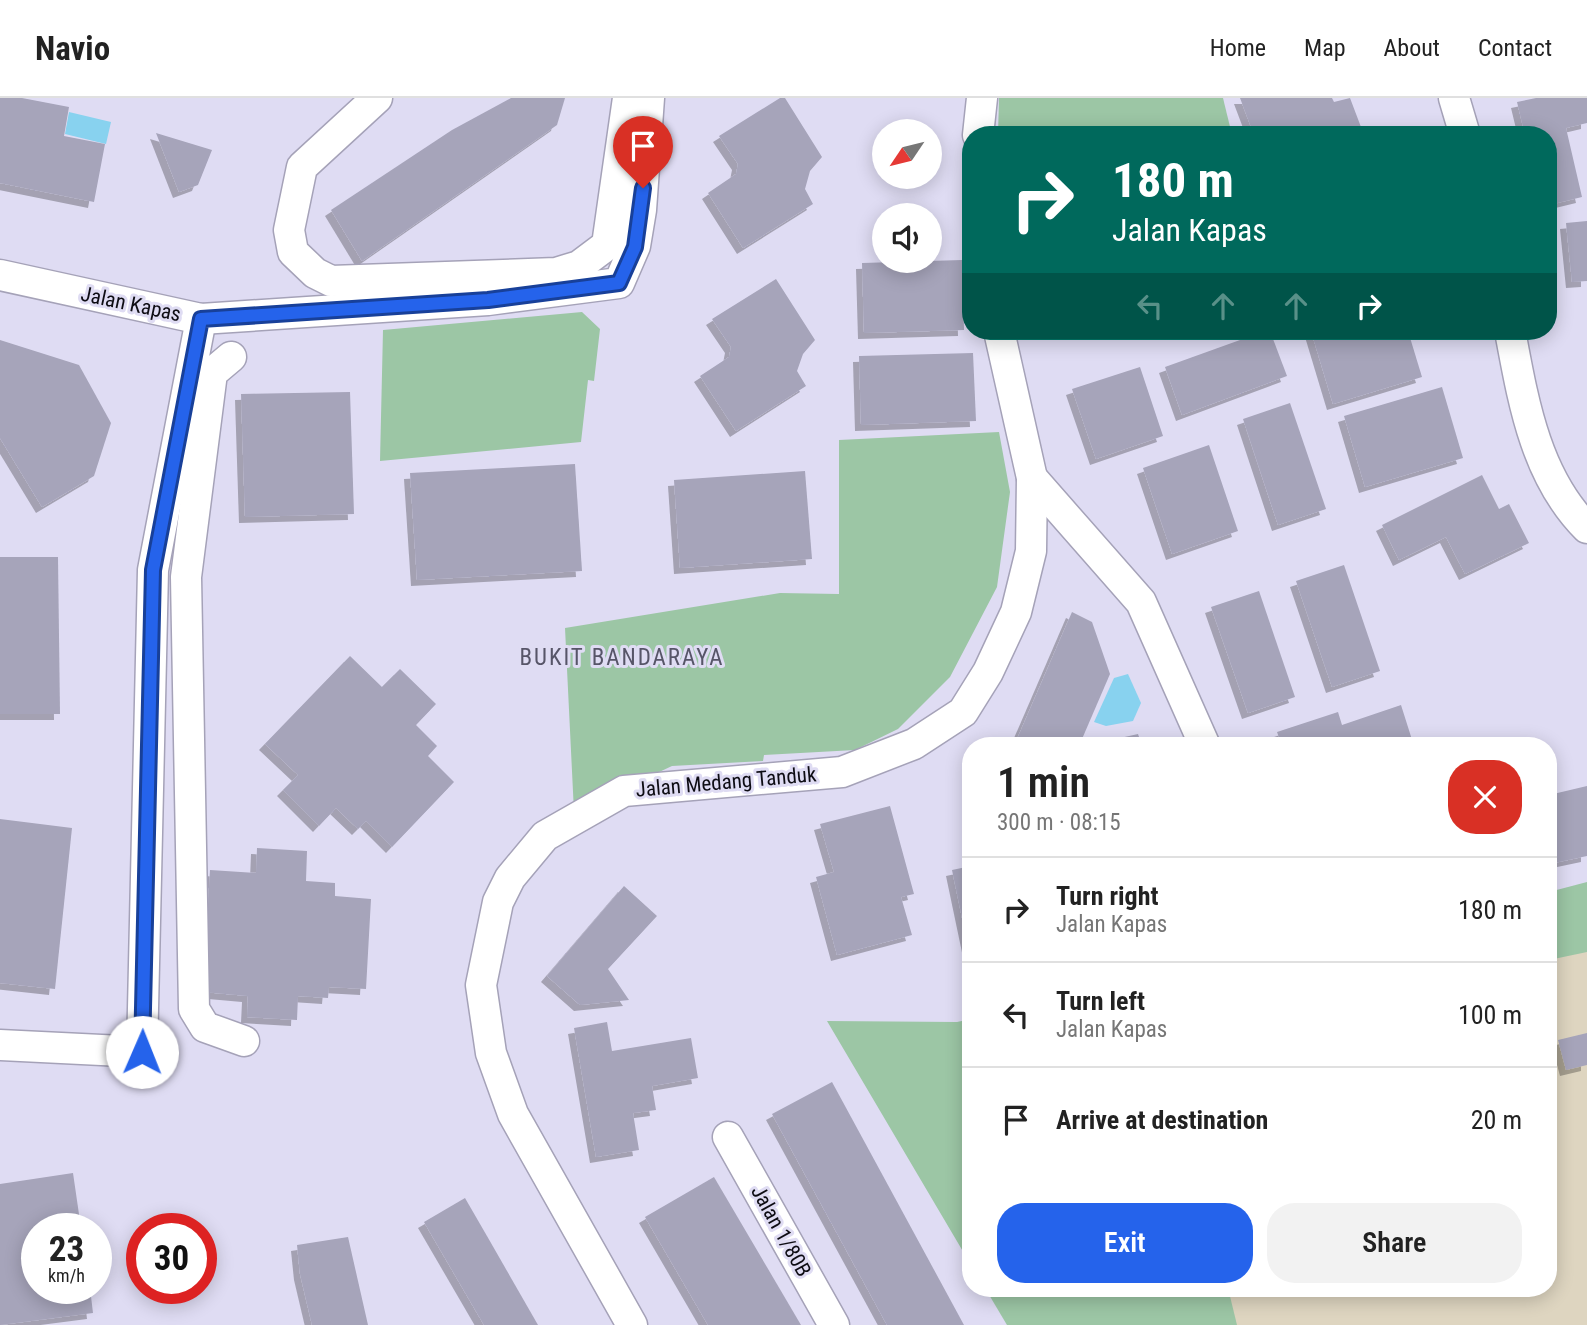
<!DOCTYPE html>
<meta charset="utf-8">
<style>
body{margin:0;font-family:"Roboto Condensed",sans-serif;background:#f2f2f2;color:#222;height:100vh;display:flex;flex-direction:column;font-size:26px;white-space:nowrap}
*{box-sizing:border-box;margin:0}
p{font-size:23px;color:#767676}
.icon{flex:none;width:38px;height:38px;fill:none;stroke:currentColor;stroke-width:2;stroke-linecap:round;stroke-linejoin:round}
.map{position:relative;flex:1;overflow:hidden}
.panel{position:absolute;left:962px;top:639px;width:595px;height:560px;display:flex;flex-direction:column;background:#fff;border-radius:28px;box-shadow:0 4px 18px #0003}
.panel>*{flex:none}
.hud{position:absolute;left:962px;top:28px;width:595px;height:214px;border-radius:28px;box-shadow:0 4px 18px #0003;background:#00695c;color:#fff;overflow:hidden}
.needle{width:46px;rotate:235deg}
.fabs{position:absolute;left:872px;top:21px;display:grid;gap:14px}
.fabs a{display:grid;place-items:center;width:70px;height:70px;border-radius:50%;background:#fff;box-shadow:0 4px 18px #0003;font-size:35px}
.speed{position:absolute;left:21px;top:1115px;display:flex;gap:14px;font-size:35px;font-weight:700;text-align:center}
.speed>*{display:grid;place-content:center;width:91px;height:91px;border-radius:50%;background:#fff;box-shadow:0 4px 18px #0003;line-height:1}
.speed small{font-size:18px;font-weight:400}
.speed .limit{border:10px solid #d22;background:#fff;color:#111}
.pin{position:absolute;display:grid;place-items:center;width:60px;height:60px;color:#fff;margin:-72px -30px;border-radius:50% 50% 50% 0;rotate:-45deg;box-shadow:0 0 7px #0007}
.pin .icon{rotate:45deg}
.me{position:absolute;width:77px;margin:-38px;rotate:1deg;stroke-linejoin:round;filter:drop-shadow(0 0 5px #0008)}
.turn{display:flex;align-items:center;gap:24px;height:147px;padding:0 35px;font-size:32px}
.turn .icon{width:91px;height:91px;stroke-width:2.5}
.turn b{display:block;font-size:49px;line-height:60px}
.lanes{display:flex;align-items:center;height:66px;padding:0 35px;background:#0003;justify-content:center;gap:35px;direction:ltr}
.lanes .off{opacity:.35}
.round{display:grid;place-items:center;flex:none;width:74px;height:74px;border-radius:28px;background:#f2f2f2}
.overview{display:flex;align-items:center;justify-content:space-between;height:119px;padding:0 35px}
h1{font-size:42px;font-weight:600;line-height:52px}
.cta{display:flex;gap:14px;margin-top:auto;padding:14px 35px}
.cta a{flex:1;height:80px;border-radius:28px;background:#2563eb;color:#fff;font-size:28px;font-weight:600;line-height:80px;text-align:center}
.cta a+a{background:#f2f2f2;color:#222}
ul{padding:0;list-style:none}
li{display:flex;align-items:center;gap:21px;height:105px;padding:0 35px;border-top:2px solid #e0e0e0}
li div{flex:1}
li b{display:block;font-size:26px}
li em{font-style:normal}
header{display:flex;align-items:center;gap:42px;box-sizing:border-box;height:98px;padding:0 35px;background:#fff;border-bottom:2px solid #e0e0e0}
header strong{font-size:33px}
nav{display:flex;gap:38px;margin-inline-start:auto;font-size:24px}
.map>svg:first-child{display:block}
.education{fill:#ded5c0}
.green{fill:#9cc6a5}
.water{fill:#88d2ef}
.building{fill:#a6a4ba;filter:url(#shadow)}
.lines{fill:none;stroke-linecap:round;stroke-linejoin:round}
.minor-casing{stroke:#a5a2b8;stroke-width:33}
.minor{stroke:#fff;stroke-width:30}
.route-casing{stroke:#184099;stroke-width:18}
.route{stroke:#2563eb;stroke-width:12}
.labels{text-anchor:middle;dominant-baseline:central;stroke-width:6;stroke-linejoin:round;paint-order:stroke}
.street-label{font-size:21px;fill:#0d0c13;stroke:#dfdcf3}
.neighbourhood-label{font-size:23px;letter-spacing:2px;fill:#575568;stroke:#dfdcf3}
</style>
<header>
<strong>Navio</strong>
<nav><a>Home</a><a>Map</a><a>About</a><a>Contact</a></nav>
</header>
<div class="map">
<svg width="1587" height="1227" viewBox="0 0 1587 1227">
<defs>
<filter id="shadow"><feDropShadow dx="-6" dy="6" stdDeviation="0" flood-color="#0004"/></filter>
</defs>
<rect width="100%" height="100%" fill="#dfdcf3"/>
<path class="education" d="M1587,820V1227H1037L1014,1190H1549V828Z"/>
<g class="green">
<path d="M999,0H1223L1232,37H998Z"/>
<path d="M582,214L600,231L594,283L588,282L581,344L380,363L383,232Z"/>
<path d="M999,334L1010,394L997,489L950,579L898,631L855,652L764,657L763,663L672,668L574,714L565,530L780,495L839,496V342Z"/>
<path d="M1587,784V854L1549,862V794Z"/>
<path d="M971,921V1167L827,923L957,924Z"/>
<path d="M985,1190H1228L1237,1227H1007Z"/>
</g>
<g class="water">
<path d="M69,14L111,24L106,46L65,36Z"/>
<path d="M1128,576L1141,605L1133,623L1106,628L1094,624L1114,580Z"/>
</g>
<g class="building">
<path d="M0,0H22L69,9L64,38L105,46L94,104L0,85Z"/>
<path d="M511,0H565L557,27L362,163L331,112L452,32Z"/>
<path d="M780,0H785L822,59L810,73L805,91L813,106L743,150L708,95L736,76L738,66L719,38Z"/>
<path d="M1240,0H1332L1334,4L1350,0L1364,37H1254Z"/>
<path d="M1536,0H1587V25L1566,30L1582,99L1549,107V37H1525L1517,4Z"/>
<path d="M156,35L212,52L198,87L179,94Z"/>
<path d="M1587,123V183L1572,184L1566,125Z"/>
<path d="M962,162L964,232L864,235L862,165Z"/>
<path d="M776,181L815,242L803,256L797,273L806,288L736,333L700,278L729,259L731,249L712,221Z"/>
<path d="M1265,233H1270L1287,278L1182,317L1165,269Z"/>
<path d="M1311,233H1408L1422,279L1333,306Z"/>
<path d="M0,242L79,267L111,325L94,378L42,409L0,340Z"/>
<path d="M973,255L976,323L861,327L859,258Z"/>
<path d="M1140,269L1163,338L1096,361L1072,291Z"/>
<path d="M1442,289L1463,360L1365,389L1344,318Z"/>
<path d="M350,294L354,416L245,419L241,296Z"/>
<path d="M1290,305L1326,411L1278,427L1243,321Z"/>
<path d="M1209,347L1238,433L1172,456L1143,370Z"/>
<path d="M575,366L582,473L417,482L410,375Z"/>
<path d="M805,373L812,461L680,470L674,382Z"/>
<path d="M1482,377L1499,411L1509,406L1529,445L1465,476L1446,439L1399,462L1382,427Z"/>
<path d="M0,459H58L60,616H0Z"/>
<path d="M1344,467L1380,573L1332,589L1296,483Z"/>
<path d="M1259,493L1295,599L1248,615L1211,509Z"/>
<path d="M1072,514L1092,524L1110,576L1079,648H1014Z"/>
<path d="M350,558L382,589L400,571L436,606L416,627L437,648L428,658L454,684L392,749L366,723L358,731L336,710L319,728L283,692L298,677L265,646Z"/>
<path d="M1401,607L1414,648H1282L1277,634L1338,614L1342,627Z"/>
<path d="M1138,636L1142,648H1093V646Z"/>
<path d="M1587,688V758L1549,766V697Z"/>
<path d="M890,708L914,796L901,799L912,837L837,857L816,779L834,774L820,726Z"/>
<path d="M0,721L72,730L55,891L0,885Z"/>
<path d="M257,750L307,753L306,783L335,785V798L371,801L366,891L329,889L328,900L298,898L297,922L247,919L248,898L203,894L210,772L256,775Z"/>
<path d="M971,768V858H970L952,772Z"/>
<path d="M624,788L657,818L608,871L629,902L580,907L547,878Z"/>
<path d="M607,924L612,953L691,940L698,980L652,988L656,1012L633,1015L639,1052L596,1059L574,930Z"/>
<path d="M1587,935V967L1566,972L1558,942Z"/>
<path d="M832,984L964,1227H887L772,1016Z"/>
<path d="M73,1075L81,1130H37V1190H90L93,1215L0,1227V1086Z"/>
<path d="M714,1079L801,1227H708L645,1119Z"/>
<path d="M465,1100L491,1145L538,1227H484L424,1124Z"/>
<path d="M348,1139L368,1227H312L300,1176L297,1147Z"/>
</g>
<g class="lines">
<g class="minor-casing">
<g id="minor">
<path d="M377,0L302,69L289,132L293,154L315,175L331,183L556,175L579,168L607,147L628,0"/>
<path d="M1454,0L1465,37"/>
<path d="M978,37L982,0"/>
<path d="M0,177L201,221L488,202L619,185L635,148L641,112L649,0"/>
<path d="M1510,233C1523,302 1535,378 1587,430"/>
<path d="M231,259L212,275L186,479L194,911L205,929L244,943"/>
<path d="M1032,380L1141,504L1205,648"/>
<path d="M0,947L142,954L153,472L201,221"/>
<path d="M728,1039L834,1227"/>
<path d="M632,1227L513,1016L491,955L481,887L498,804L510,780L545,738L624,693L842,674L914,646L963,614L988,574L1016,514L1031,453L1032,380L999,233"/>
</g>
</g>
<use href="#minor" class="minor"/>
</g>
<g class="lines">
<g class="route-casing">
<path id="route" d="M142,954L153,472L201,221L488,202L619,185L635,149L643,90"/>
</g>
<use href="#route" class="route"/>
</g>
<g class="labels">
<g class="street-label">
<text transform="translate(131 206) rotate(12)">Jalan Kapas</text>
<text transform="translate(726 684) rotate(-5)">Jalan Medang Tanduk</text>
<text transform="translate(781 1133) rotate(61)">Jalan 1/80B</text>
</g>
<g class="neighbourhood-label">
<text x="622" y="559">BUKIT BANDARAYA</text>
</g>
</g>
</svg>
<div class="fabs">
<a><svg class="needle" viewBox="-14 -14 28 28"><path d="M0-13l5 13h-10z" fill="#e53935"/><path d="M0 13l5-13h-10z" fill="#767676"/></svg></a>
<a><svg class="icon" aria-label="sound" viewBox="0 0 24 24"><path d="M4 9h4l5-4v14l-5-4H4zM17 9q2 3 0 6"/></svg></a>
</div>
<div class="speed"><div>23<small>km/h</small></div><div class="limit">30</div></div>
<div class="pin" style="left:643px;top:90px;background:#d93025"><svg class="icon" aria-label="arrive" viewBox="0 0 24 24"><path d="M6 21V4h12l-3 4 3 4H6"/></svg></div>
<svg class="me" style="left:142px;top:954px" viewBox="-20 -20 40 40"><circle r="19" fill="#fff"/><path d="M0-13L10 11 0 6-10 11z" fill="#2563eb"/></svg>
<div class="hud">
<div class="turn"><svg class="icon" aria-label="right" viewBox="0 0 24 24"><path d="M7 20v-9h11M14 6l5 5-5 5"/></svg><div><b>180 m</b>Jalan Kapas</div></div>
<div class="lanes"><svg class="icon off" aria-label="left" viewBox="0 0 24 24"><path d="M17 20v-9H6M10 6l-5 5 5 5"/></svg><svg class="icon off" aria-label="ahead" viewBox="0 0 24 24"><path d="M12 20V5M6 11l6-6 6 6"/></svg><svg class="icon off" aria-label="ahead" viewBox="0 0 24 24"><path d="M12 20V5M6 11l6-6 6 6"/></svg><svg class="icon" aria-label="right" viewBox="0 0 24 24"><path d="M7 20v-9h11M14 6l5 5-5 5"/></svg></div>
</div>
<section class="panel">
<div class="overview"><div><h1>1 min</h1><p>300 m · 08:15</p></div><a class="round" style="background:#d93025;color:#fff"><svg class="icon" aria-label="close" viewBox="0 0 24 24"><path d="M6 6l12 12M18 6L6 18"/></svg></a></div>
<ul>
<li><svg class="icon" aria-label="right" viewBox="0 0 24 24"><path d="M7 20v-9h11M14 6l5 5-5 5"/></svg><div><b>Turn right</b><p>Jalan Kapas</p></div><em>180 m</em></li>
<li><svg class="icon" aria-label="left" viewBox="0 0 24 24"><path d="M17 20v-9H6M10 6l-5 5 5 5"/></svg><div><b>Turn left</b><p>Jalan Kapas</p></div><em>100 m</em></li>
<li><svg class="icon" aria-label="arrive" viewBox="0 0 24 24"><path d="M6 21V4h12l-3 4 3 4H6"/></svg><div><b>Arrive at destination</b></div><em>20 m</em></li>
</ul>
<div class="cta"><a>Exit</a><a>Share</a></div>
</section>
</div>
